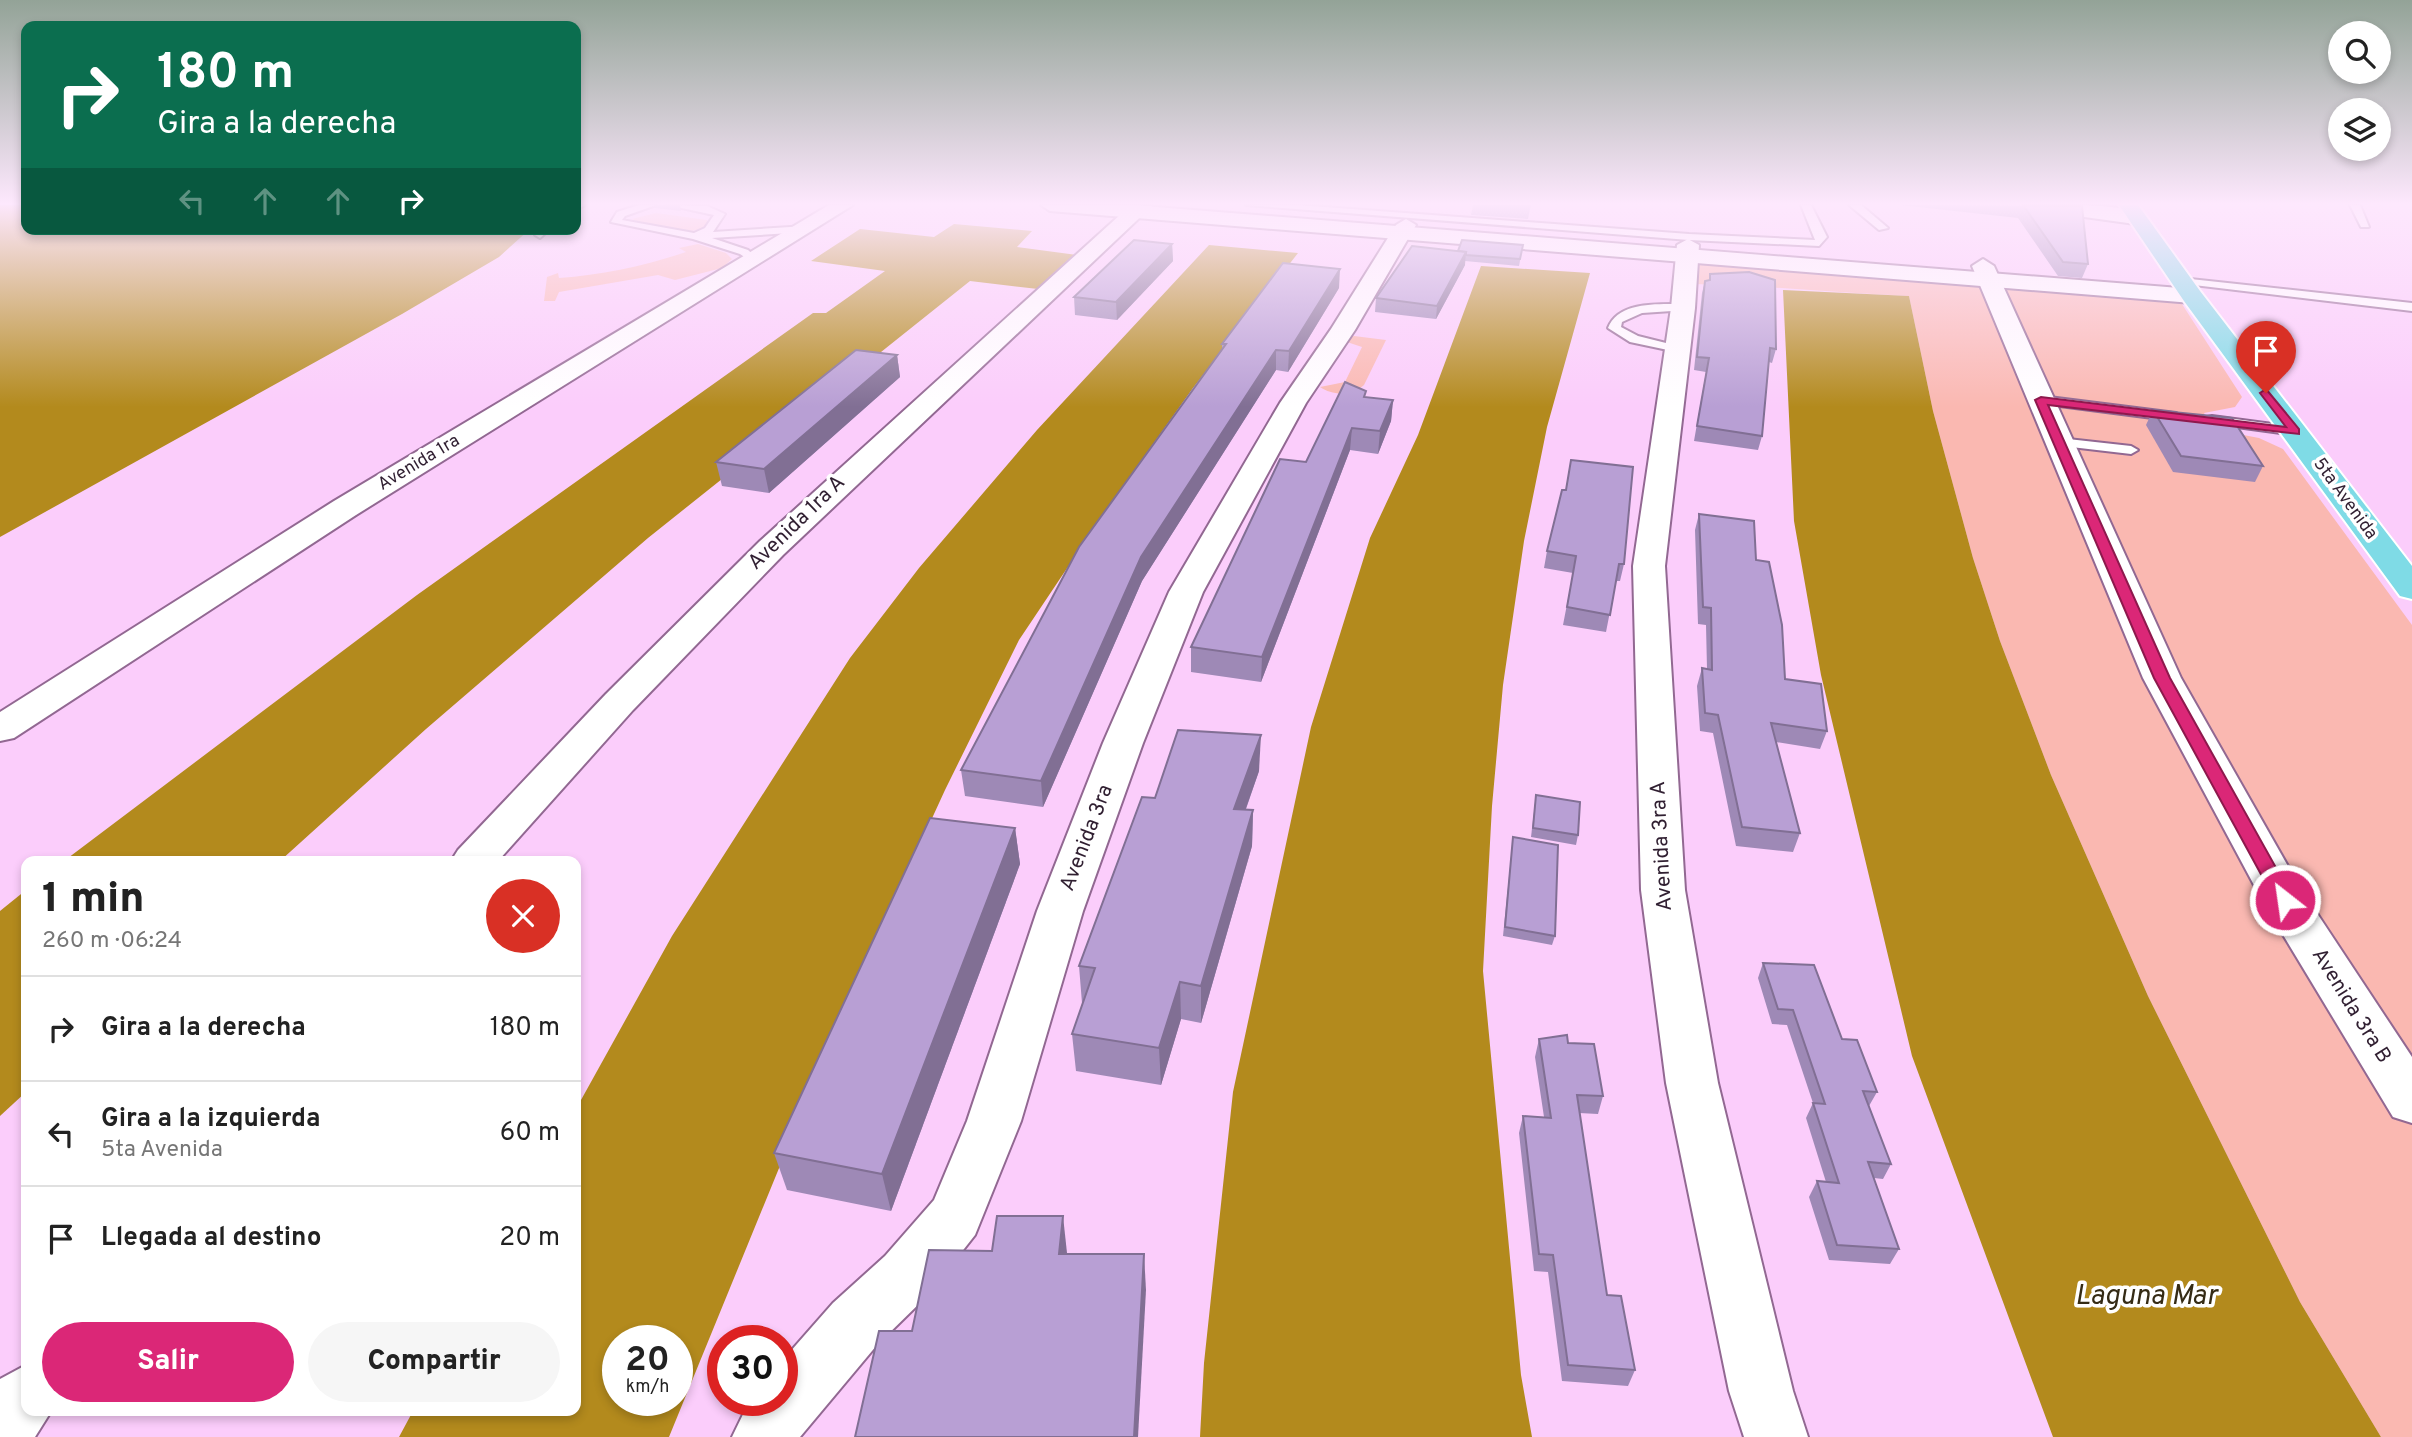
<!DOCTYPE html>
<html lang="es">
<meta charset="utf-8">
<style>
body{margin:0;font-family:Overpass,sans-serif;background:#f6f6f6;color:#222;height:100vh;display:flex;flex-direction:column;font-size:26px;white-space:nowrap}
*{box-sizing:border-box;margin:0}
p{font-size:23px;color:#767676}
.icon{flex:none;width:38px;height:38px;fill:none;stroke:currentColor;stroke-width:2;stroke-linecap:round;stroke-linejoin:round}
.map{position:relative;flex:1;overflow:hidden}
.panel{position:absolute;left:21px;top:856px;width:560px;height:560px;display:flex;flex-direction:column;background:#fff;border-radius:14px;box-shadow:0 4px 10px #0003}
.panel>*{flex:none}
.guide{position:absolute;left:21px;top:21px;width:560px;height:214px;border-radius:14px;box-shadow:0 4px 10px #0003;background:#0b6e4f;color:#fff;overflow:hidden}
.fabs{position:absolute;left:2328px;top:21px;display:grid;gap:14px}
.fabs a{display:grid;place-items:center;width:63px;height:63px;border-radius:50%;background:#fff;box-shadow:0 4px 10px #0003;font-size:35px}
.speed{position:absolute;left:602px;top:1325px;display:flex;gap:14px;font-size:35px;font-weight:700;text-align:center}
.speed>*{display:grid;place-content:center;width:91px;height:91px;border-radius:50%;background:#fff;box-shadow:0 4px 10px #0003;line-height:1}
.speed small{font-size:18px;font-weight:400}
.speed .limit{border:10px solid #d22;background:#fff;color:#111}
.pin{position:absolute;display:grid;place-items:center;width:60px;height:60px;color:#fff;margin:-72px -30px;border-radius:50% 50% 50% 0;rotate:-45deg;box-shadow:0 0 7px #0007}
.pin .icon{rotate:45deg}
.me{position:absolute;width:77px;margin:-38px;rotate:330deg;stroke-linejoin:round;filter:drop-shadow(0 0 5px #0008)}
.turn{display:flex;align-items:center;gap:24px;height:147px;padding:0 21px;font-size:32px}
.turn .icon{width:91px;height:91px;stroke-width:2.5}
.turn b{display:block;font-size:49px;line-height:60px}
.lanes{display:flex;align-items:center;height:66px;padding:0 21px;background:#0003;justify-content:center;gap:35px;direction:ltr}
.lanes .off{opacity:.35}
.round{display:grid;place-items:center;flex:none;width:74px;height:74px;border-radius:37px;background:#f6f6f6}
.head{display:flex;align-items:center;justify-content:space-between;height:119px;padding:0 21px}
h1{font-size:42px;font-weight:800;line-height:52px}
.button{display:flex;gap:14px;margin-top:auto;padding:14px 21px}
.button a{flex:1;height:80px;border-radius:42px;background:#db2777;color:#fff;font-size:28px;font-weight:800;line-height:80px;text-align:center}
.button a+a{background:#f6f6f6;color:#222}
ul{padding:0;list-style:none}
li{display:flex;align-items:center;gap:21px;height:105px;padding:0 21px;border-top:2px solid #e0e0e0}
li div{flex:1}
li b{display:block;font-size:26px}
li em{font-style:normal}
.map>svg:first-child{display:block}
.green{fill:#fab8b1}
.water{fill:#b38a1d;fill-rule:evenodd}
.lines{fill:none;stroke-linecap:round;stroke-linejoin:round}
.service-casing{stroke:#926892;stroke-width:4}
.minor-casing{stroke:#926892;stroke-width:4}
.tertiary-casing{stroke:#926892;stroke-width:4}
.trunk-casing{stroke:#fff;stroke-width:4}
.service{fill:#fff;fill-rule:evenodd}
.minor{fill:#fff;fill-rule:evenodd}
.tertiary{fill:#fff;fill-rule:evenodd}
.trunk{fill:#7fdbe6;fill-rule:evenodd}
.wall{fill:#9e89b6}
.shaded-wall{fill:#816f94}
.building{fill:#b89fd4;stroke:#816f94;stroke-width:2}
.route{fill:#db2777;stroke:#8e194d;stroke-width:2}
.labels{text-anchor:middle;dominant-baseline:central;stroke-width:7;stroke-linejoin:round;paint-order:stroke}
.far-street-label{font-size:18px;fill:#301f31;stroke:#fff}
.street-label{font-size:21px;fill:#301f31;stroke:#fff}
.near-water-label{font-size:28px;font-style:italic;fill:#352b15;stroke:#fff}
</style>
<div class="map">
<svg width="2412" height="1437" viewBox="0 0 2412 1437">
<rect width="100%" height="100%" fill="#fbcdfb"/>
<g class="green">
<path d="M656,213L707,220L708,224C692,239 650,228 632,219Z"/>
<path d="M698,244L726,253L732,259L722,268L675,280L658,275L559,292L555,301H544L547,277L558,273L559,278C602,275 645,266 686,252L679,248Z"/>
<path d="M1694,259L2180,301L2242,397L2235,407L2204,413L2212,429L2259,438L2283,449L2412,625V1437H2381L2300,1302L2148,996L2051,775L2000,641L1973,558L1933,411L1909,296C1836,293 1763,285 1690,284Z"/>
<path d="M1354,336L1386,340L1364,385C1352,396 1333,396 1320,387L1345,382L1362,347L1347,342L1348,338Z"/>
</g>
<g class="water">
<path d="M0,205H26V229H530L499,257L402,314L0,537Z"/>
<path d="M954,224L1032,231L1017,247L1077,255L1038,289L970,281L648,538L426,729L280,861H64L417,595L813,313H826L885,271L811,261L860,229L934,237Z"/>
<path d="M1209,245L1298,253L1193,388L1104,513L1019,640L945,790L840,1019L669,1437H399L413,1411L576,1410V1109L672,936L850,658L919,568L1037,430ZM618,1340H677V1400H618Z"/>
<path d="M1481,266L1590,273L1547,427L1524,541L1503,685L1492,806L1483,971L1521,1375L1532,1437H1200L1204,1363L1233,1092L1311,727L1370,538L1418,435Z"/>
<path d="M1783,290L1909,296L1933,411L1973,558L2000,641L2051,775L2148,996L2300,1302L2381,1437H2053L1912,1056L1821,675L1794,521Z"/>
<path d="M26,890V1092L0,1116V911Z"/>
</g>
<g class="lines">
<g class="service-casing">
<g id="service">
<path d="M576,205H585L576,210Z"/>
<path d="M639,205H656L625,216L622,220L694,233L705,228L714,215L668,205L707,206L725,214L713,232L806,226L811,229L806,232L712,238L748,250L760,261L755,264L740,254L693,239L611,222L617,212Z"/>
<path d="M1246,205H1298L1689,234L1815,240L1801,205H1811L1827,237L1819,246L1689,240Z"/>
<path d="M1849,205H1861L1888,228L1879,230Z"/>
<path d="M2350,205H2360L2369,227H2361Z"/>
<path d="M539,229H550L540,238L535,235Z"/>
<path d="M2181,278L2412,303V311L2177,283V279Z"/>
<path d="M1683,304L1689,308L1687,310L1642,313L1622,322L1621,327L1638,336L1682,347V353L1630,342L1608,328C1618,301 1659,304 1683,304Z"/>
<path d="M2041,396L2176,413L2183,417L2176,421L2036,403L2034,400Z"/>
<path d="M2212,416L2295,427L2302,431L2295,435L2207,423V417Z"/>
<path d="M2059,438L2131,446L2138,450L2131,454L2054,445L2052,442Z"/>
</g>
</g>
<g class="minor-casing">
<g id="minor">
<path d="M829,205H853L356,515L14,738L0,741V712L334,501Z"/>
<path d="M1131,205L1152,206L783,555L633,710L498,861H451L458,850L606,694L760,541Z"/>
<path d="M2032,205C2053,205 2133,202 2145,218L2135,224L2041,211Z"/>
<path d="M1406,219L1416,225L1355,330L1306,403L1203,592L1143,743L1083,911L1021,1121L975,1235L927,1296L877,1345L800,1437H732L750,1400H782V1361L833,1303L885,1256L934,1200L967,1121L1037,911L1103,743L1169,592L1280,403L1331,329L1396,225Z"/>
<path d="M1688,239L1699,245L1695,308L1665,566L1685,890L1718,1083L1793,1391L1808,1437H1744L1729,1391L1666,1083L1641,890L1633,566L1671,308L1677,245Z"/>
<path d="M1983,259L1994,266L2181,678L2301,889L2412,1057V1123L2393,1117L2262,900L2143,678L1972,266Z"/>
<path d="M26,1365V1410H52L35,1437H0V1379Z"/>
</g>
</g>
<g class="tertiary-casing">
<path id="tertiary" d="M1041,205H1131L2192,289L2203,296L2192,303L1050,211Z"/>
</g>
<g class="trunk-casing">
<path id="trunk" d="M2119,205H2138L2200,291L2412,566V599L2400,596L2184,301Z"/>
</g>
<use href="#service" class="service"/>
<use href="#minor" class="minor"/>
<use href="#tertiary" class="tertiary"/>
<use href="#trunk" class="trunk"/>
</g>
<g class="wall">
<path d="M654,205H680L681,211L655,208Z"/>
<path d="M1473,205H1531L1528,219L1471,215Z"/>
<path d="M1900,205L2082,206L2088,264L2082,278L2058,276L2018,218Z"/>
<path d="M1172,244L1173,261L1117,320L1075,315L1074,297Z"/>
<path d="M1523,245L1519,266L1465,261V265L1436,319L1375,312L1376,298L1458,251Z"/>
<path d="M1710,274L1776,349L1772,363L1769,362L1762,436L1758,450L1694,441L1706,372L1694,370L1702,293L1705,281L1709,280Z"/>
<path d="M1339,288L1288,372L1276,370L1142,581L1043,807L965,796L961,770L1222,350V344Z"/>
<path d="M897,355L900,377L769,493L722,486L716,462Z"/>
<path d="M1366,397L1393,400L1391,421L1378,454L1350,450L1261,682L1191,672V647L1306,462Z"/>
<path d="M2153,410L2263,466L2255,482L2173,472L2146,425Z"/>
<path d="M1699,514L1756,560L1785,679L1827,731L1820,749L1776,742L1800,833L1793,852L1736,846L1713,733L1700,731L1697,686L1702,668L1707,669L1706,625L1698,624L1695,530Z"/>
<path d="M1547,551L1624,564L1620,581H1616L1606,632L1563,625L1573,573L1544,568Z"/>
<path d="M1259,771L1246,809L1253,810L1252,846L1201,1023L1181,1019L1161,1085L1076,1071L1072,1034L1083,1003H1082L1079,966L1155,798Z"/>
<path d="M1536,795L1578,835L1576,845L1531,837Z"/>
<path d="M1015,828L1020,864L891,1211L787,1190L774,1153Z"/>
<path d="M1513,837L1555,936L1552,945L1503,936Z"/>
<path d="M1763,963L1842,1039L1877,1092L1869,1106L1891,1164L1883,1179L1874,1178L1899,1249L1890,1264L1829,1260L1809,1197L1817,1181L1826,1182L1806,1118L1813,1103L1787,1025L1772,1024L1758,978Z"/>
<path d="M1539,1039L1568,1043L1603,1096L1598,1114L1579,1113L1607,1295L1635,1370L1628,1386L1562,1381L1548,1272L1534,1271L1519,1133L1523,1116L1544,1117L1535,1057Z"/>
</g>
<g class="shaded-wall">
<path d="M1172,244L1173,261L1117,320L1116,302Z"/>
<path d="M1466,252L1465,265L1436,319L1437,306Z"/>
<path d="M1340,269L1339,288L1288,372L1289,351Z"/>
<path d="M1276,350V370L1142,581L1043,807L1041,781L1141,557Z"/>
<path d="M897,355L900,377L769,493L764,469Z"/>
<path d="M1393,400L1391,421L1378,454L1380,431Z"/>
<path d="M1352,428L1350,450L1261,682L1262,657Z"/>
<path d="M1261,735L1259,771L1233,845L1234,809Z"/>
<path d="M1253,810L1252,846L1201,1023V986Z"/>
<path d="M1015,828L1020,864L891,1211L882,1174Z"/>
<path d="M1180,982L1181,1019L1161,1085L1159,1048Z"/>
<path d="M1063,1216L1067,1253L1063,1290L1059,1254Z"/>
<path d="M1144,1254L1146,1290L1138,1437H1134Z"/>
</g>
<g class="building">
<path d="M2023,205L2082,206L2088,264L2063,262Z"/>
<path d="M1134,240L1172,244L1116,302L1074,297Z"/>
<path d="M1462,240L1523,245L1520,259L1466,255V252L1458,251Z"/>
<path d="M1412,246L1466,252L1437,306L1376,298Z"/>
<path d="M1283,263L1340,269L1289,351L1276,350L1141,557L1041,781L961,770L1079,547L1226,344H1222Z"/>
<path d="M1749,272L1775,280L1776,349L1770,348L1762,436L1697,426L1709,358L1697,357L1705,281L1710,280V274Z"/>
<path d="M856,350L897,355L764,469L716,462Z"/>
<path d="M1345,382L1366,391L1364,397L1393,400L1380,431L1352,428L1262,657L1191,647L1280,459L1306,462Z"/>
<path d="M2153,410L2232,418L2263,466L2181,456Z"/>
<path d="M1571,460L1633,467L1624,564H1619L1610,615L1567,607L1576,556L1547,551L1562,490H1566Z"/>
<path d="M1699,514L1754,521L1756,560L1769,562L1782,625L1785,679L1821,684L1827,731L1771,723L1800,833L1742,827L1718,715L1705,713L1702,668L1712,670L1711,608L1703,607Z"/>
<path d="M1178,730L1261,735L1234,809L1253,810L1201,986L1180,982L1159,1048L1072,1034L1095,968L1079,966L1142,797L1155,798Z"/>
<path d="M1536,795L1580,802L1578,835L1533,828Z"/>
<path d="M930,818L1015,828L882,1174L774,1153Z"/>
<path d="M1513,837L1558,845L1555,936L1505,927Z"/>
<path d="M1763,963L1814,965L1842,1039L1857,1040L1877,1092L1863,1091L1891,1164L1868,1162L1899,1249L1837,1245L1817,1181L1839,1183L1813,1103L1825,1104L1793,1010L1778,1009Z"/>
<path d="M1567,1035L1568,1043L1594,1044L1603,1096L1577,1095L1607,1295L1621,1296L1635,1370L1568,1365L1553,1255L1539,1254L1523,1116L1551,1118L1539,1039Z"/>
<path d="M997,1216H1063L1059,1254H1144L1134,1437H855L879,1331H912L929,1250L992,1251Z"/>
</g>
<linearGradient id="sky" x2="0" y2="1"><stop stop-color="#93a397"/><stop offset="0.5" stop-color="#fde8fd"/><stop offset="1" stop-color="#fde8fd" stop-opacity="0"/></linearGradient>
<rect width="2412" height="407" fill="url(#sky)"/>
<path class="route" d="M2266,389L2299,429V434L2048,405L2170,678L2294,900L2285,907L2275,900L2154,678L2035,400L2041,397L2286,427L2260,393Z"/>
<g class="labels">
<g class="far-street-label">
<text transform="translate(419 463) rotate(-31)">Avenida 1ra</text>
<text transform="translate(2345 499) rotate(54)">5ta Avenida</text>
</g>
<g class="street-label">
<text transform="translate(797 523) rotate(-44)">Avenida 1ra A</text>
<text transform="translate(1087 838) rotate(-69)">Avenida 3ra</text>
<text transform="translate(1662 846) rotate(-93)">Avenida 3ra A</text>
<text transform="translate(2351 1006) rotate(58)">Avenida 3ra B</text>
</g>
<g class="near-water-label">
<text x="2146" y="1297">Laguna Mar</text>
</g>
</g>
</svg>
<div class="fabs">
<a><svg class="icon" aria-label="search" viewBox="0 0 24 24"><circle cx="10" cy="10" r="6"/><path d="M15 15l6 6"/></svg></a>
<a><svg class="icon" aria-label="layers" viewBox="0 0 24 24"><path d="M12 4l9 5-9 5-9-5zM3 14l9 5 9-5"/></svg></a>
</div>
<div class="speed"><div>20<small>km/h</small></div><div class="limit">30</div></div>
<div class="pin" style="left:2266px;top:393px;background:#d93025"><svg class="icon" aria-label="arrive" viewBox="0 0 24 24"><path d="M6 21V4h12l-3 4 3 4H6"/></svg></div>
<svg class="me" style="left:2285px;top:900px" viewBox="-20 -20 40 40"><circle r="17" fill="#db2777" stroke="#fff" stroke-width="3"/><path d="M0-11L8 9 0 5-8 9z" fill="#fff"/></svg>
<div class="guide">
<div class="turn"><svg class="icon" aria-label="right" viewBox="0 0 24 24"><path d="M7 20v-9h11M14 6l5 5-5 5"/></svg><div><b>180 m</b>Gira a la derecha</div></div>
<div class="lanes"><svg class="icon off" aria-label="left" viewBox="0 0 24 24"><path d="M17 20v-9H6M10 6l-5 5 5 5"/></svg><svg class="icon off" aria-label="ahead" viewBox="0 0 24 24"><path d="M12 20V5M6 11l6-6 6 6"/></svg><svg class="icon off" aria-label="ahead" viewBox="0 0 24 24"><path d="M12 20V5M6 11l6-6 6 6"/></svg><svg class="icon" aria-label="right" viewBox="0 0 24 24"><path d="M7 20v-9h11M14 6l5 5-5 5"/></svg></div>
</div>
<section class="panel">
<div class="head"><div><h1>1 min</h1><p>260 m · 06:24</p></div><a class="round" style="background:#d93025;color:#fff"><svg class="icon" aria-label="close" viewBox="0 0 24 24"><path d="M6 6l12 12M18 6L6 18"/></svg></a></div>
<ul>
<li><svg class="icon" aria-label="right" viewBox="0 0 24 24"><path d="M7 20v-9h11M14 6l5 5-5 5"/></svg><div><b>Gira a la derecha</b></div><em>180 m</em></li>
<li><svg class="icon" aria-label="left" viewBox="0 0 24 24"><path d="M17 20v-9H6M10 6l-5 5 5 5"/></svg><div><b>Gira a la izquierda</b><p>5ta Avenida</p></div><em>60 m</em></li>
<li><svg class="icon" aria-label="arrive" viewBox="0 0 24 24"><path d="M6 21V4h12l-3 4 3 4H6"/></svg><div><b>Llegada al destino</b></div><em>20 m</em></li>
</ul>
<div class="button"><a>Salir</a><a>Compartir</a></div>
</section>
</div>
